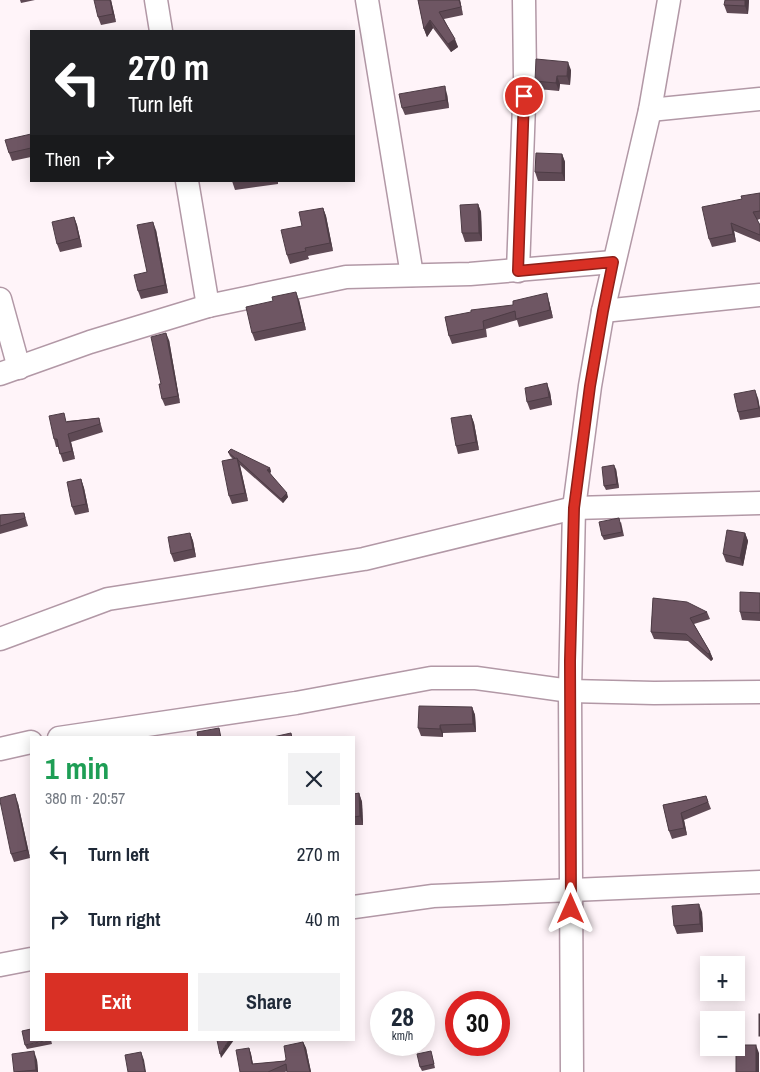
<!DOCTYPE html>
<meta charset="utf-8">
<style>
body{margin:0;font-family:"Archivo Narrow",sans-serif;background:#f2f2f3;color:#1f2937;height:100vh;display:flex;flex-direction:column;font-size:19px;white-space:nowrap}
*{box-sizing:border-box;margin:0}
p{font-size:16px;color:#747a83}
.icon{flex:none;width:28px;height:28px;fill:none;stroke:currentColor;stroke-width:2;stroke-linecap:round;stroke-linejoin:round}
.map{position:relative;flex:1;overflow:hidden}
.side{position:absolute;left:30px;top:736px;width:325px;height:305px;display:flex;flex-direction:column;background:#fff;border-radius:0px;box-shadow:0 2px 12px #0003}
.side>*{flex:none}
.top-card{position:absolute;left:30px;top:30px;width:325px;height:152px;border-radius:0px;box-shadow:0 2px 12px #0003;background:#202124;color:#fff;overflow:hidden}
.tools{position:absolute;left:700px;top:956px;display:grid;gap:10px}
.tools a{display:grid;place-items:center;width:45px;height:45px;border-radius:0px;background:#fff;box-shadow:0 2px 12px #0003;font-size:25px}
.speed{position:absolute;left:370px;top:991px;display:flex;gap:10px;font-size:25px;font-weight:700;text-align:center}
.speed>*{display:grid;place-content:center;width:65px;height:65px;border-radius:50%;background:#fff;box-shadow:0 2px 12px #0003;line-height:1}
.speed small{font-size:12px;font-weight:400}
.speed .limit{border:8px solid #d22;background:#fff;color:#111}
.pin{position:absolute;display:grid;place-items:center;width:42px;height:42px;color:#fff;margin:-21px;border:2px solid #fff;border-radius:50%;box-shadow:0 1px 5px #0007}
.me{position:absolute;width:55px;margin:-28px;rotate:0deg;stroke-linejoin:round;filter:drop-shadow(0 0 4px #0008)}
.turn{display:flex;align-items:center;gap:18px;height:105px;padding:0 15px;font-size:22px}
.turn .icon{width:65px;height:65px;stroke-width:2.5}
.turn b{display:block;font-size:35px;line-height:42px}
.then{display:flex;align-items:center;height:48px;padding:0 15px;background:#0003;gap:10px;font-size:19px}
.round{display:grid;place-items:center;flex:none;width:52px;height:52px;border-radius:0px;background:#f2f2f3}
.overview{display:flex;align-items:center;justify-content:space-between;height:85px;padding:0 15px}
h1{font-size:30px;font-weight:700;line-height:38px;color:#1e9e55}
.cta{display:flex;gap:10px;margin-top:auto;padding:10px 15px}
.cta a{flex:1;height:58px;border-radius:0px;background:#d93025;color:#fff;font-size:20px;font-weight:700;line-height:58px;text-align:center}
.cta a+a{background:#f2f2f3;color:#1f2937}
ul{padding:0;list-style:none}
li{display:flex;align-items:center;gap:15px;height:65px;padding:0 15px}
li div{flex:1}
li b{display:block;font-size:19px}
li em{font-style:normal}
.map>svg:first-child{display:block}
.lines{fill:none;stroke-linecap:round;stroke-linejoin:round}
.minor-casing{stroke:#b298a6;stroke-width:25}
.minor{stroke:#fff;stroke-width:22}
.wall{fill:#5f4a55}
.shaded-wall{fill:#4d3c45}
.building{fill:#6e5663;stroke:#4d3c45}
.route-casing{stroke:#8d1f18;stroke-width:12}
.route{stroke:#d93025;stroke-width:9}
</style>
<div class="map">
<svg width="760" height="1072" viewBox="0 0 760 1072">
<rect width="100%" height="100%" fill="#fff4f9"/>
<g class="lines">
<g class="minor-casing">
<g id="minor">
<path d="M156,0L161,31"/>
<path d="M367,0L412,275"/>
<path d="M650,110L760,99"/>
<path d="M187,181L208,306"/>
<path d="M518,271L525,77L524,0"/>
<path d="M0,299L19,368"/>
<path d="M603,311L760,295"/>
<path d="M0,374L90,342L208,306L346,277L470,274L613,262"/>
<path d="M0,639L108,599L364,559L574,508L760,503"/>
<path d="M59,738L296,703L431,678H476L570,691L654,693L760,692"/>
<path d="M0,749L31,742"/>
<path d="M354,907L433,896L760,882"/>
<path d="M0,965L31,959"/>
<path d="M572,1072L570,691L574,508L590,386L603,311L650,110L669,0"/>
</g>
</g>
<use href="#minor" class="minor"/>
</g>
<g class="wall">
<path d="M20,0H35L21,3Z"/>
<path d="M111,0L116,22L101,25L98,17Z"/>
<path d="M418,0H460L463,15L444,19L458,47L451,52L433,28L427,37L424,29Z"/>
<path d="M749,0L748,14L727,13L724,5Z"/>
<path d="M571,70L570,85L560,84L559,91L538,89L535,81Z"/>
<path d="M447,94L449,108L405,115L402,108Z"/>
<path d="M31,134V157L12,161L9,153Z"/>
<path d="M562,154L565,162V181H538L535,172Z"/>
<path d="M232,181H278V184L235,190Z"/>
<path d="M760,193V219L757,220L760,225V242L734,231L736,242L712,247L709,239L742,199Z"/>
<path d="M478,204L481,212L482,241L465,242L462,233Z"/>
<path d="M323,208L326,216L333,251L308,256L309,259L290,264L287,255L302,226Z"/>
<path d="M74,217L77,225L82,247L60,252L57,244Z"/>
<path d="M156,230L168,293L141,299L138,291L147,272Z"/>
<path d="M299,300L306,330L255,341L252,333Z"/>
<path d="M549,301L553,318L519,327L517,320L486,329L487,337L452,344L449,336L445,317Z"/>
<path d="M169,340L180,403L165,406L162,399L161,384Z"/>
<path d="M550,392L552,405L530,410L527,402Z"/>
<path d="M758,398L760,408V417L740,420L738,412Z"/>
<path d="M471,415L474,423L479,450L458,454L456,446Z"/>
<path d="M99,418L103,432L71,442L75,459L63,462L58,447H56L54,439L67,421Z"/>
<path d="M228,452L270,468L271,472L270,473L288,497L283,503L240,465L248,501L232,504L229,496L233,459L230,456Z"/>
<path d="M616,469L619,488L606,490L604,486Z"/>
<path d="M81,479L84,488L89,512L75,515L72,507Z"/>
<path d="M24,513L28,526L0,534V515Z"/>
<path d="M621,522L624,536L604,540L602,536Z"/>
<path d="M190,533L193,541L196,557L174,562L171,554Z"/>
<path d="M745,533L748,541L743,566L726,562L723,554Z"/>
<path d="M760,593V621L742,620L740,612Z"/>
<path d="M653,598L707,612L710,619L694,624L710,652L713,659L711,661L688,641L654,639L651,632Z"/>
<path d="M472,707L475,715L476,732L443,733V737L421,736L418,728Z"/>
<path d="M359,793L362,802L363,825H354V794Z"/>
<path d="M706,796L711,809L684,820L687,835L672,839L669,831L663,805Z"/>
<path d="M18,803L30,858L14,862L11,854Z"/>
<path d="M702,912L703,932L677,934L674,926Z"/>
<path d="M51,1040L52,1044L27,1049L25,1045Z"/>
<path d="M303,1042L306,1048L311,1072H287V1071L285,1072H240L249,1048L251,1054L253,1064L285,1061Z"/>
<path d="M432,1055L435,1068L422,1071L420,1067Z"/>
<path d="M37,1060L38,1072H14Z"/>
</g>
<g class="shaded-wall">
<path d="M110,0H111L116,22L113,14Z"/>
<path d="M459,0H460L463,15L461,7Z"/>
<path d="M745,0H749L748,14L745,6Z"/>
<path d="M430,20L433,28L427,37L424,29Z"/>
<path d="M455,39L458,47L451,52L448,44Z"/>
<path d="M568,62L571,70L570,85L567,76Z"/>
<path d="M557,76L560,84L559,91L556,83Z"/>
<path d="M445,86L447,94L449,108L446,100Z"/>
<path d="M562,154L565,162V181L562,173Z"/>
<path d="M478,204L481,212L482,241L479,233Z"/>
<path d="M323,208L326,216L333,251L330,243Z"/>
<path d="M74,217L77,225L82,247L79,238Z"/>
<path d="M153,222L156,230L168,293L165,285Z"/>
<path d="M731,223L734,231L736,242L733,234Z"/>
<path d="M296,292L299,300L306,330L303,322Z"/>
<path d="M547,293L549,301L553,318L550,310Z"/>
<path d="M166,333L169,340L180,403L178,396Z"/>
<path d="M547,383L550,392L552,405L549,397Z"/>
<path d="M755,390L758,398L760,412L759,408Z"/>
<path d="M471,415L474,423L479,450L476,442Z"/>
<path d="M68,434L71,442L75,459L72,451Z"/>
<path d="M237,458L240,466L248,501L245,493Z"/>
<path d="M614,465L616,469L619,488L617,484Z"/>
<path d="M270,468L271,472L268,474L267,470Z"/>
<path d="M81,479L84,488L89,512L86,504Z"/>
<path d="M287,493L288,497L283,503L281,499Z"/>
<path d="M190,533L193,541L196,557L193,549Z"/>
<path d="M745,533L748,541L743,566L740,558Z"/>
<path d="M710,652L713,659L711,661L708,654Z"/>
<path d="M472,707L475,715L476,732L473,724Z"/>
<path d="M440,725L443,733V737L440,729Z"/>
<path d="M359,793L362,802L363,825L360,816Z"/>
<path d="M15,794L18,803L30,858L27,850Z"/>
<path d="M681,813L684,820L687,835L684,828Z"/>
<path d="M699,904L702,912L703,932L700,924Z"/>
<path d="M229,1040H234L221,1058L220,1054Z"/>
<path d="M303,1042L306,1048L311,1072H310Z"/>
<path d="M756,1045L759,1053V1072H756Z"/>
<path d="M249,1048L251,1054L254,1070L252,1064Z"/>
<path d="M34,1051L37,1060L38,1072H37L36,1070Z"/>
<path d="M141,1052L144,1060L146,1072H145Z"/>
</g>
<g class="building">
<path d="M94,0H110L113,14L98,17Z"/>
<path d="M418,0H459L461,7L439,12L455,39L448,44L430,20L424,29Z"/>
<path d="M725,0H745V6L724,5Z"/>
<path d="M536,59L568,62L567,76H557L556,83L535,81Z"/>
<path d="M445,86L446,100L402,108L399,94Z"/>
<path d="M31,134V148L9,153L5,140Z"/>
<path d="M536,153L562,154V173L535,172Z"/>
<path d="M760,193V211L753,212L760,225V235L731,223L733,234L709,239L702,207L742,199L741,196Z"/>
<path d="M478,204L479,233H462L460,205Z"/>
<path d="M323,208L330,243L305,248L306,251L287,255L281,230L302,226L299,212Z"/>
<path d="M74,217L79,238L57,244L52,222Z"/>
<path d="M153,222L165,285L138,291L134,275L147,272L137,225Z"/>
<path d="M296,292L303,322L252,333L246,307L273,301L272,297Z"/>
<path d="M547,293L550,310L516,319L515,311L483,321L484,329L449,336L445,317L471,312V310L513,305V301Z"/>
<path d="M166,333L178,396L162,399L159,384H161L151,337Z"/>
<path d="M547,383L549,397L527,402L525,388Z"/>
<path d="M755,390L759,408L738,412L734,394Z"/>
<path d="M64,413L66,422L99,418L100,424L68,434L72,451L60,454L57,439H54L49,416Z"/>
<path d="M471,415L476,442L456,446L451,418Z"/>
<path d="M231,449L270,468L267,470L287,493L281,499L238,460L237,458L236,459L228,452Z"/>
<path d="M237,458L245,493L229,496L222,461Z"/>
<path d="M614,465L617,484L604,486L602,467Z"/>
<path d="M81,479L86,504L72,507L67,482Z"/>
<path d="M24,513L25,518L0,526V515Z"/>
<path d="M619,518L622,532L602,536L599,522Z"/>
<path d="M727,530L745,533L740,558L723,554Z"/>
<path d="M190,533L193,549L171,554L168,537Z"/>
<path d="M740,592L760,593V613L740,612Z"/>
<path d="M653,598L687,602L707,612L690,618L710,652L708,654L686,634L651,632Z"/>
<path d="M419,706L472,707L473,724L440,725V729L418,728Z"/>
<path d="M219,728L221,738H198L197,732Z"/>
<path d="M291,733L292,738H274L273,737Z"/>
<path d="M359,793L360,816L354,817V794Z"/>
<path d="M15,794L27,850L11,854L0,801V798Z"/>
<path d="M706,796L708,802L681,813L684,828L669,831L663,805Z"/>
<path d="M699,904L700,924L674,926L672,906Z"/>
<rect x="759" y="1014" width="1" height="22"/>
<path d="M31,1029V1040H49L25,1045L22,1031Z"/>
<path d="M217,1040H229L220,1054Z"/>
<path d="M303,1042L310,1072H287L286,1064L268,1072H240L236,1050L249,1048L252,1064L285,1061L286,1059L284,1046Z"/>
<rect x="736" y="1045" width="20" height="27"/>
<path d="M34,1051L36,1070L14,1072L12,1054Z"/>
<path d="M431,1051L434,1064L420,1067L417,1054Z"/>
<path d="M141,1052L145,1072H128L125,1055Z"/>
</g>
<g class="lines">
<g class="route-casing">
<path id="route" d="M524,96L518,271L613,262L603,311L590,386L574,508L570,661L571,909"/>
</g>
<use href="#route" class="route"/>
</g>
</svg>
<div class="tools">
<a>+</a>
<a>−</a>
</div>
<div class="speed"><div>28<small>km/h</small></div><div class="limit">30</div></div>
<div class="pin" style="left:524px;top:96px;background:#d93025"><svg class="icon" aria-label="arrive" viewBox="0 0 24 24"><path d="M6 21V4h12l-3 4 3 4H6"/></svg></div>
<svg class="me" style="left:571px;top:909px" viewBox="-20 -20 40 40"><path d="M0-17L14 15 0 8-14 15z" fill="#d93025" stroke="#fff" stroke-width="4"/></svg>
<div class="top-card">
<div class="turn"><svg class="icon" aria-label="left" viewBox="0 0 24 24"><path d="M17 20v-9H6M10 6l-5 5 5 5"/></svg><div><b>270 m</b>Turn left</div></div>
<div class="then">Then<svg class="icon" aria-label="right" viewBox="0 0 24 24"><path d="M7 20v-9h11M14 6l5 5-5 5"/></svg></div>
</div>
<section class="side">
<div class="overview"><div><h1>1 min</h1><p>380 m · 20:57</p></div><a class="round"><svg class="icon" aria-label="close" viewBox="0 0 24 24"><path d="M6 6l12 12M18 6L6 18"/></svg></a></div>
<ul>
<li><svg class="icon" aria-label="left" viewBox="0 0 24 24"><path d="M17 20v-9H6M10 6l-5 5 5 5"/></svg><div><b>Turn left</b></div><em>270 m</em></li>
<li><svg class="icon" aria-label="right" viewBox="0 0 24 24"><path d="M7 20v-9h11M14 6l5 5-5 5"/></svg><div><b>Turn right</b></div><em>40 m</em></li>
</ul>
<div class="cta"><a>Exit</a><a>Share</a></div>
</section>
</div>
